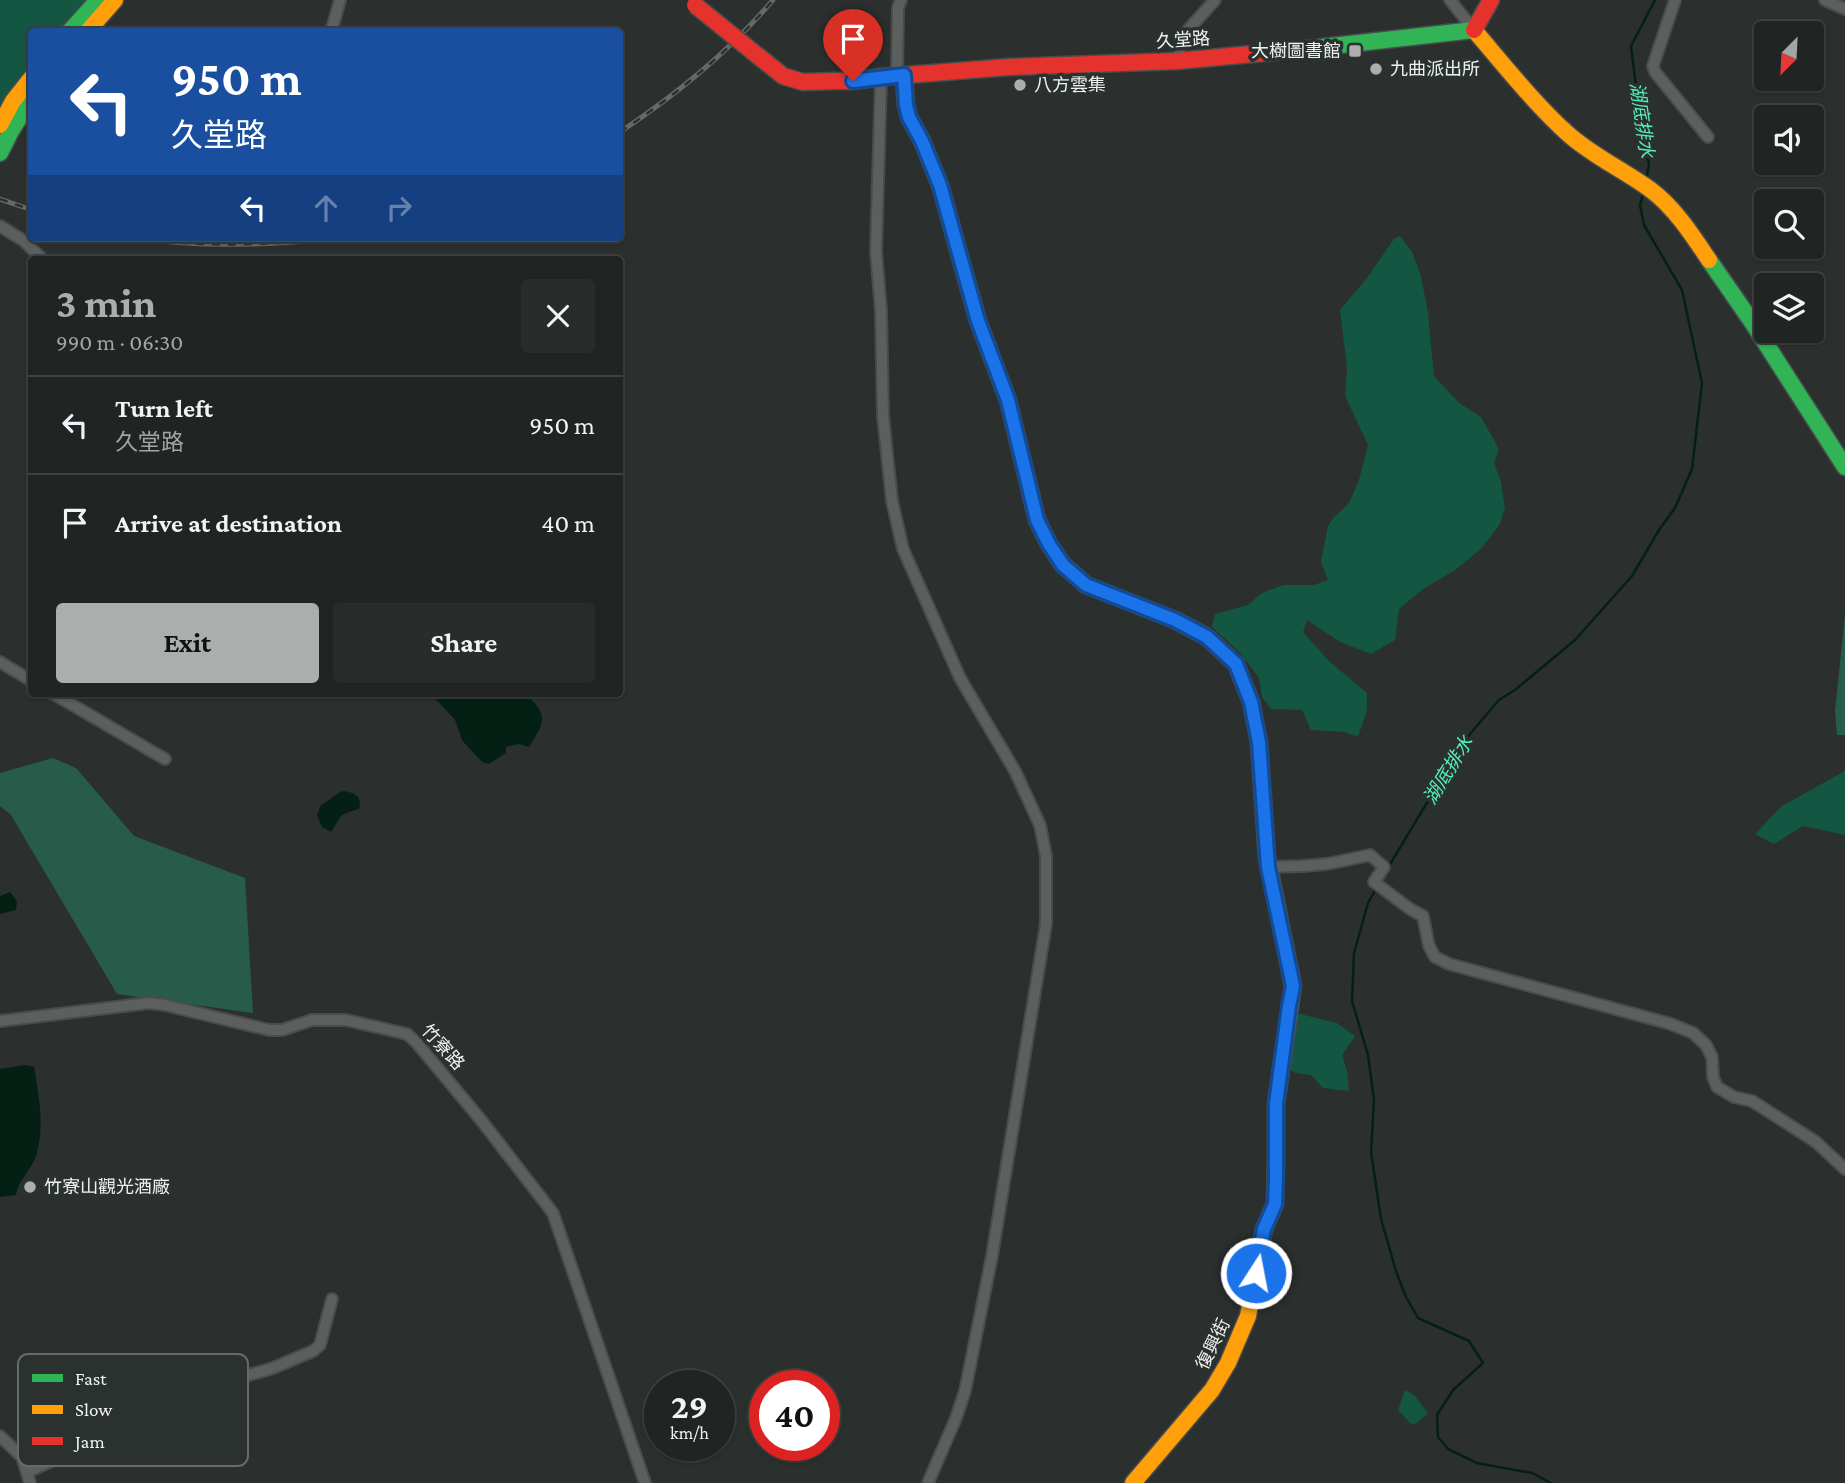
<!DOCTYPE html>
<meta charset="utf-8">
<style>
body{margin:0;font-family:"Crimson Pro","Noto Sans TC",serif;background:#282c2a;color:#f1f3f6;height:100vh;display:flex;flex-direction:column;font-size:26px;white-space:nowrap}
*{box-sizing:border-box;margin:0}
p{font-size:23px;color:#a2a4a5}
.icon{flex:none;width:38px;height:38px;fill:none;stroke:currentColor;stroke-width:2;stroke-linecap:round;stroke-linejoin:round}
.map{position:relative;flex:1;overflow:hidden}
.drawer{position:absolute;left:28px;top:256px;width:595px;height:441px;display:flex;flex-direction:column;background:#202422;border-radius:7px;box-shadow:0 2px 5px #0004,0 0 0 2px #3d4140}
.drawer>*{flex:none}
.guide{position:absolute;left:28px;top:28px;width:595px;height:214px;border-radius:7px;box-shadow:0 2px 5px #0004,0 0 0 2px #3d4140;background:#1a4fa0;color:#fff;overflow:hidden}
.needle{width:46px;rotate:204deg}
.buttons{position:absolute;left:1754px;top:21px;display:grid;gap:14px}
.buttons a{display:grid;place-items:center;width:70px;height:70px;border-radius:7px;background:#202422;box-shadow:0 2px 5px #0004,0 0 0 2px #3d4140;font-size:35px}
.speed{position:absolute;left:644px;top:1370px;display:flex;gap:14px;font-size:35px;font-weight:700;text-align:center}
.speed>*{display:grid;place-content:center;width:91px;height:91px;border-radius:50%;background:#202422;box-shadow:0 2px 5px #0004,0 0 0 2px #3d4140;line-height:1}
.speed small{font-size:18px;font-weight:400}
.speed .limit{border:10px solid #d22;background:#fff;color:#111}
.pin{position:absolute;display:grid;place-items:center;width:60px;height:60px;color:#fff;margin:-72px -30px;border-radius:50% 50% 50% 0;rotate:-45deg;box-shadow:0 0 7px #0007}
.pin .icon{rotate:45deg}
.me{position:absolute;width:77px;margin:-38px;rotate:11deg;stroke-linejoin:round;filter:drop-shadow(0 0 5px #0008)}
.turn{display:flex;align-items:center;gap:24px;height:147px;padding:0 28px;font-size:32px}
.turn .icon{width:91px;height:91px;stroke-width:2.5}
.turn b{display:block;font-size:49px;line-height:60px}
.lanes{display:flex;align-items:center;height:66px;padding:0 28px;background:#0003;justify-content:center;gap:35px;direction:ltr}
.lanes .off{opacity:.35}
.round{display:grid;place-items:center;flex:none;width:74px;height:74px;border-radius:7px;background:#282c2a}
.overview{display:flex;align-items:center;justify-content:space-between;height:119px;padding:0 28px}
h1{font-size:42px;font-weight:700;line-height:52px;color:#aaafad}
.primary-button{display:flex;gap:14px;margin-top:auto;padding:14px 28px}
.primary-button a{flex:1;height:80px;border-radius:7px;background:#aaafad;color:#111;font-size:28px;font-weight:700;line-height:80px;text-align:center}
.primary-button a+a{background:#282c2a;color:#f1f3f6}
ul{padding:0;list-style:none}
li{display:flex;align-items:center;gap:21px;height:98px;padding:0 28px;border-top:2px solid #3d4140}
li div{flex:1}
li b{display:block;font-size:26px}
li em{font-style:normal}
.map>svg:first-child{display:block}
.green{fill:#135642}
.forest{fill:#285c4a}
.water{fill:#042015}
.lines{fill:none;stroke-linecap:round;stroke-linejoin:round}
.stream{stroke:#042015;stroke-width:2.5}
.street-casing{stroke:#484c4b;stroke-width:14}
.fast-casing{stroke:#484c4b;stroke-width:19}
.slow-casing{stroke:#484c4b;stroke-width:19}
.jam-casing{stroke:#484c4b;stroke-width:19}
.street{stroke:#5c5f5e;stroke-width:10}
.fast{stroke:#30b455;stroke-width:16}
.slow{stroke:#ff9f0a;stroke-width:16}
.jam{stroke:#e5322d;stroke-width:16}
.rail-casing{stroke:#666968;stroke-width:5}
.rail{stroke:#2a312e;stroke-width:2.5;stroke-dasharray:8;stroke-linecap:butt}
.jam-bridge-casing{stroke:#484c4b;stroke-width:19;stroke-linecap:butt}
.jam-bridge{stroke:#e5322d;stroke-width:16}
.route-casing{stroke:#114b97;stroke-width:18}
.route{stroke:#1a73e8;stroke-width:12}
.poi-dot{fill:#aaafad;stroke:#2a312e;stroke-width:2.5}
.labels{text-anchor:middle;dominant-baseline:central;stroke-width:7;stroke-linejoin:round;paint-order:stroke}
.street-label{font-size:18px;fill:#eef3f1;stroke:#2a312e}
.poi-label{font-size:18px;fill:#eef3f1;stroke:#2a312e;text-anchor:start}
.water-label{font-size:19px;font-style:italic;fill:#55eebc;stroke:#2a312e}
.key{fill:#2a312e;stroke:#656b68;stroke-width:2}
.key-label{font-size:19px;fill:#eef3f1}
</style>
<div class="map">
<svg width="1845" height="1483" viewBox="0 0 1845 1483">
<rect width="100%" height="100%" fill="#2b302e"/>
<g class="green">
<path d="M0,0H92L72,31L32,32L31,94L0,142Z"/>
<path d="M1400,236L1412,252L1421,276L1428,313L1434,376L1459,403L1481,417L1499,449L1494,463L1501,482L1505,508L1500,524L1481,549L1455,570L1423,589L1399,609L1395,640L1371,654L1340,642L1307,620L1303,632L1329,661L1367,693V710L1358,737L1345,732L1311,730L1302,710L1271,709L1262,697L1259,678L1240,653L1212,627L1215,614L1248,605L1262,593L1283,585H1314L1328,580L1321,562L1328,526L1334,517L1349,503L1359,480L1368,445L1345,396L1347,368L1340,310L1367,278L1394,239Z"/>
<path d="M1845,771V835L1803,826L1774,844L1755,834L1782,806Z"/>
<path d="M1292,1012L1337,1023L1355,1036L1342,1055L1347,1071L1349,1091L1323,1088L1311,1075L1295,1073L1285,1065Z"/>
<path d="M1405,1390L1414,1395L1428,1413L1414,1425L1410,1423L1398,1410Z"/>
</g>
<g class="forest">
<path d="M1845,615V735H1837L1835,711Z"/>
<path d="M53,758L76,768L134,836L245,878L253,1013L117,994L11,815L0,806V773Z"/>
</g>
<g class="water">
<path d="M430,693H525C548,715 546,720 529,747L519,744L506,747V753L489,764L482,762L467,746L462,740L455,720Z"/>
<path d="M342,791C354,792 363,796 359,809C337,815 343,815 331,832L322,827L317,815L321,805Z"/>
<path d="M10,892L17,901L16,910L0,914V896Z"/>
<path d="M25,1065L34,1067C39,1095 45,1128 36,1156C31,1171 19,1178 16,1195L0,1197V1069Z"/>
</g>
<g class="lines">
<g class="stream">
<path d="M1646,180L1649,165L1640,119L1631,46L1655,0"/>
<path d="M1389,866L1464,741L1499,700L1515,690L1575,640L1632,576L1659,530L1675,508L1692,469L1702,383L1682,290L1644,225L1640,205L1643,194"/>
<path d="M1377,887L1368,903L1354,953L1352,1001L1368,1055L1374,1100L1371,1152L1381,1219L1396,1271L1405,1295L1418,1318L1469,1341L1483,1363L1453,1390L1437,1415L1438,1437L1448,1449L1477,1463L1532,1473L1551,1483"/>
</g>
<g class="street-casing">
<g id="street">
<path d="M1450,0L1474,30"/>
<path d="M1675,0L1653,66L1655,72L1708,137"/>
<path d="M1825,0L1845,9"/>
<path d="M331,32L340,0"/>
<path d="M1177,61L1182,40L1188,30L1215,0"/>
<path d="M881,77L876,251L881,311L883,416L892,501L903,549L960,678L1015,771L1040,825L1046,856V924L992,1256L965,1391L956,1418L928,1483"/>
<path d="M897,77L898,8L901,0"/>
<path d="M0,226L24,241L42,259"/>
<path d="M0,662L32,681"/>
<path d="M52,693L165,759"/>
<path d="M1268,867L1302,866L1327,864L1370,855L1384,867L1374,882L1410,909L1423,916L1429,946L1435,957L1449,964L1671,1024L1693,1033L1706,1045L1712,1057L1713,1077L1717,1087L1734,1097L1752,1101L1816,1142L1845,1169"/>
<path d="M0,1021L149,1003L165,1005L269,1030H282L312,1020H346L407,1034L416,1042L481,1120L553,1213L645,1483"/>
<path d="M0,1436L22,1457L30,1483"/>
<path d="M28,1472L126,1426L144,1421L231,1380L273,1368L313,1351L320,1345L332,1299"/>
</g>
</g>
<g class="fast-casing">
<g id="fast">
<path d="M69,32L98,0"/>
<path d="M1305,49L1474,30"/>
<path d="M0,153L11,131L32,98"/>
<path d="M1709,260L1752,322L1845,467"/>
<path d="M1076,576L1086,585L1175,620L1207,637L1236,664L1251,702L1259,742L1267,858L1293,986L1276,1104V1163"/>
</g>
</g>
<g class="slow-casing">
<g id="slow">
<path d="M1474,30C1504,65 1533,102 1567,133C1592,156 1624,170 1651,190C1675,208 1693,236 1709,260"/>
<path d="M87,32L115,0"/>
<path d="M904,75L906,105L909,117L922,141L940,185L978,321L1008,400L1037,520L1049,544L1063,565L1076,576"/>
<path d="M0,125L13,101L32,77"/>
<path d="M1133,1483L1212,1390L1228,1363L1248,1316L1264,1229L1275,1204L1276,1163"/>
</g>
</g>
<g class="jam-casing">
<g id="jam">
<path d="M1474,30L1491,0"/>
<path d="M835,81H853L881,77L1009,67L1177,61L1305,49"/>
</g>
</g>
<use href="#street" class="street"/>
<use href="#fast" class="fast"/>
<use href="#slow" class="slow"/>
<use href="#jam" class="jam"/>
<g class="rail-casing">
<g id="rail">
<path d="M620,132C676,95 729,52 773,0"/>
<path d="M0,199L32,210"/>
<path d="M132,238C200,247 267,246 335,238"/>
</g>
</g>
<use href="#rail" class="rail"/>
<g class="jam-bridge-casing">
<path id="jam-bridge" d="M695,5L783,76L803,82L835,81"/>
</g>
<use href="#jam-bridge" class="jam-bridge"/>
</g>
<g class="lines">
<g class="route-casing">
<path id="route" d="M853,81L904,75L906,105L909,117L922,141L940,185L978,321L1008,400L1037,520L1049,544L1063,565L1086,585L1175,620L1207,637L1236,664L1251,702L1259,742L1268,867L1293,986L1289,1006L1276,1104V1179L1275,1204L1264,1229L1256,1273"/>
</g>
<use href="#route" class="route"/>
</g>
<g class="poi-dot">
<rect x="1348" y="44" width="14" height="14" rx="3.5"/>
<circle cx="1376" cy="69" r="7"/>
<circle cx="1020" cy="85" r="7"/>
<circle cx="30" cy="1187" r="7"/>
</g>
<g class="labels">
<g class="street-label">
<text transform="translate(1183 40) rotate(-4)">久堂路</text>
<text transform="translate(443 1047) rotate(48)">竹寮路</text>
<text transform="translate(1213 1344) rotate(-64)">復興街</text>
</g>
<g class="poi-label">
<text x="1341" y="51" text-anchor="end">大樹圖書館</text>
<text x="1390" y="69">九曲派出所</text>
<text x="1034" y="85">八方雲集</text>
<text x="44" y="1187">竹寮山觀光酒廠</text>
</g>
<g class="water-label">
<text transform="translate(1642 120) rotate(82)">湖底排水</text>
<text transform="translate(1448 770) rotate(-58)">湖底排水</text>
</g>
</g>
<rect x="18" y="1354" width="230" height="112" rx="10" class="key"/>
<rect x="32" y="1374" width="31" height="8" fill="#30b455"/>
<rect x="32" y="1405" width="31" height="9" fill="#ff9f0a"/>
<rect x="32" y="1437" width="31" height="8" fill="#e5322d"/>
<g class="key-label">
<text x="75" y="1385">Fast</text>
<text x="75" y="1416">Slow</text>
<text x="75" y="1448">Jam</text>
</g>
</svg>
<div class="buttons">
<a><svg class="needle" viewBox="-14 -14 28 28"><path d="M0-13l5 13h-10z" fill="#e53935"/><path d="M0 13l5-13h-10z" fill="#a2a4a5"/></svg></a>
<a><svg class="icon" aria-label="sound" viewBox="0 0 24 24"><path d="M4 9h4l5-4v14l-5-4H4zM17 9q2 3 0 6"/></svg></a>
<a><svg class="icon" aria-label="search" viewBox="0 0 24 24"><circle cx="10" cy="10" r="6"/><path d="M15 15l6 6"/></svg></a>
<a><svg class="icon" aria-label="layers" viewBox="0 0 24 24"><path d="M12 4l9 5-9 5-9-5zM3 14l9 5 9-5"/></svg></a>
</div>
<div class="speed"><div>29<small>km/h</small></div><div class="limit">40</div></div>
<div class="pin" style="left:853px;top:81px;background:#d93025"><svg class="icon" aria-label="arrive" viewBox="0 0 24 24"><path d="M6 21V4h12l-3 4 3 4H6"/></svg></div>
<svg class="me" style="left:1256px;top:1273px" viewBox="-20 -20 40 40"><circle r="17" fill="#1a73e8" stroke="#fff" stroke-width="3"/><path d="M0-11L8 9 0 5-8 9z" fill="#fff"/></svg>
<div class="guide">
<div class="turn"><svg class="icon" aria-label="left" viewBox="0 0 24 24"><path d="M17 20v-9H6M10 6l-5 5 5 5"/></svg><div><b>950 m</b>久堂路</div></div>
<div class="lanes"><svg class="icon" aria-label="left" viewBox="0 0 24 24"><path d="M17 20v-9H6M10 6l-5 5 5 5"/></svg><svg class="icon off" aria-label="ahead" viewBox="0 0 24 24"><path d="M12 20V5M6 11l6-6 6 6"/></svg><svg class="icon off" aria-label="right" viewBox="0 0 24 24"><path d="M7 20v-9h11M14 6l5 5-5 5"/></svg></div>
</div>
<section class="drawer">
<div class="overview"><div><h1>3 min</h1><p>990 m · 06:30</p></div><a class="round"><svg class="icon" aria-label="close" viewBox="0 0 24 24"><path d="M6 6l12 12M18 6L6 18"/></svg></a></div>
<ul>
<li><svg class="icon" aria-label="left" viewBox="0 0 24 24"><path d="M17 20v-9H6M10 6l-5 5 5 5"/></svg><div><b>Turn left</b><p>久堂路</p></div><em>950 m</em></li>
<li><svg class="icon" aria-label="arrive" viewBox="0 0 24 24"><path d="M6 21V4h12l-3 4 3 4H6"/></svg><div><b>Arrive at destination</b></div><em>40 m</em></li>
</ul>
<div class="primary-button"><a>Exit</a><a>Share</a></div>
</section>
</div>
